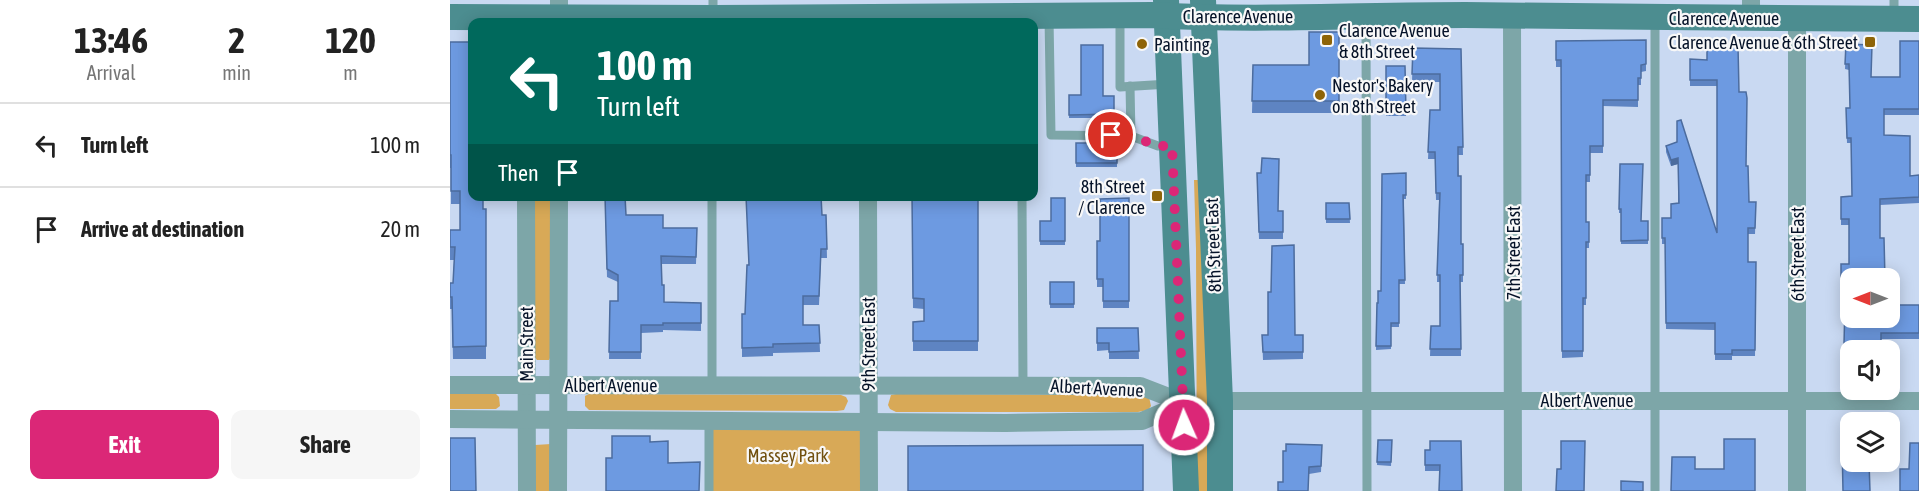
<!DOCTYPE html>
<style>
body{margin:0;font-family:"Asap Condensed",sans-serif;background:#f6f6f6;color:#222;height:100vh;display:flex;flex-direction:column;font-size:22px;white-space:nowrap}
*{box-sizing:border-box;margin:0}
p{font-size:20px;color:#767676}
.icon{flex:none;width:33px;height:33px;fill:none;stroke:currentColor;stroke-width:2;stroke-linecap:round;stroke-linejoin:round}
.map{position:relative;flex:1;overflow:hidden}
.panel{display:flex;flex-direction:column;background:#fff;width:450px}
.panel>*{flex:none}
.hud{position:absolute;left:18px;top:18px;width:570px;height:183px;border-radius:12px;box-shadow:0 3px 15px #0003;background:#00695c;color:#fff;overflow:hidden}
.needle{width:39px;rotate:270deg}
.buttons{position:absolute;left:1390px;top:268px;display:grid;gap:12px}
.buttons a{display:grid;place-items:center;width:60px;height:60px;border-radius:12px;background:#fff;box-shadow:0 3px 15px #0003;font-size:30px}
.pin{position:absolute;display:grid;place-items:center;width:51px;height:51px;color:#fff;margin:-26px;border:3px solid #fff;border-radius:50%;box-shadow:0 2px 6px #0007}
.me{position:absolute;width:66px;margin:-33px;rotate:358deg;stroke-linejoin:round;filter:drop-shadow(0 0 4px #0008)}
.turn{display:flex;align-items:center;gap:21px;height:126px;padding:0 30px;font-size:27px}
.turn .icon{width:78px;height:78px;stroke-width:2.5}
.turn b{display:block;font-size:42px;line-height:51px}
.then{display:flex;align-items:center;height:57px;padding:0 30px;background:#0003;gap:12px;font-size:22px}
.eta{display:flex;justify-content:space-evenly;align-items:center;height:102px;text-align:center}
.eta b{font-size:36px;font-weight:700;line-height:42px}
.cta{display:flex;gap:12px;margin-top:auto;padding:12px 30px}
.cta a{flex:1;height:69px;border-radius:12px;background:#db2777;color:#fff;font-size:24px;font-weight:700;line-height:69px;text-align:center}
.cta a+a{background:#f6f6f6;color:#222}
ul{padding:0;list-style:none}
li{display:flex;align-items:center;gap:18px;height:84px;padding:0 30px;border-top:2px solid #e0e0e0}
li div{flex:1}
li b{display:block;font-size:22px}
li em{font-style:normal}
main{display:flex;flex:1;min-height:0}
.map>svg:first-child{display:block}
.green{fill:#d8a957}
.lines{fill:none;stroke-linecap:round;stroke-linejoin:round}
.service{stroke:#7da6a8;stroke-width:9}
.minor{stroke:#7da6a8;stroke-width:18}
.secondary{stroke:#4c8d90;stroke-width:26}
.wall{fill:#5e84c2}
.shaded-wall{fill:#4c6c9e}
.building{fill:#6d9ae1;stroke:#4c6c9e;stroke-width:1.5}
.route{stroke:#db2777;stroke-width:10;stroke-dasharray:0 18}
.poi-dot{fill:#8e6408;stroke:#f8f8f8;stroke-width:2}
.labels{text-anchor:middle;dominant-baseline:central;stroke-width:4.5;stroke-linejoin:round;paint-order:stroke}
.street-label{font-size:18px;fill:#051228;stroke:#f8f8f8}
.poi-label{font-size:18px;fill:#051228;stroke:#f8f8f8;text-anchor:start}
.park-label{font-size:18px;fill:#71500f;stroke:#f8f8f8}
</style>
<main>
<section class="panel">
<div class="eta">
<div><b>13:46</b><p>Arrival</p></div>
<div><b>2</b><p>min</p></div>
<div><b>120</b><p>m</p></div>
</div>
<ul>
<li><svg class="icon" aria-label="left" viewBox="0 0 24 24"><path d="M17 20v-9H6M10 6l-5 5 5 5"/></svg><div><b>Turn left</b></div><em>100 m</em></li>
<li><svg class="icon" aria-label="arrive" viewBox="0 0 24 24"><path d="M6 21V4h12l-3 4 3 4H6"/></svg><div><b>Arrive at destination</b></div><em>20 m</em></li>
</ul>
<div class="cta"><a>Exit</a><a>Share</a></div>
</section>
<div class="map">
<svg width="1469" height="491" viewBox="0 0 1469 491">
<rect width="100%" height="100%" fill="#c9d9f2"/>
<g class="green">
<path d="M744,180H749L755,268L759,491H747L746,249Z"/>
<path d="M84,197H101V356L99,360H87L84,356Z"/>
<path d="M0,394H46L49,397L50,406L46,409H0Z"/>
<path d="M139,394L391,395L396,397L398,401L394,410L387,411L139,410L135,406V396Z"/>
<path d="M446,394L695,395L699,397L701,406L698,410L688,412H446L440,409L438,405L441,395Z"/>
<path d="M259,420L418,422V491H259Z"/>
<path d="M101,444L103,491H83L85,445Z"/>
</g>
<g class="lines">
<g class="service">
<path d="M263,0V17"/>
<path d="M1444,0V19"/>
<path d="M916,16L917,491"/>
<path d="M670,17V87L719,84"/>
<path d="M599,18L601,135L681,136L708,146H720"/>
<path d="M680,86L681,136"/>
<path d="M572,196L573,385"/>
<path d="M262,385V196"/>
<path d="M259,491V420"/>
<path d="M1205,491V18"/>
</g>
<g class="minor">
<path d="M109,0V22"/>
<path d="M1301,0V17"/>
<path d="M1062,16L1063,491"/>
<path d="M1347,18V491"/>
<path d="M76,196L77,491"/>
<path d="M418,196L419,491"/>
<path d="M0,385L690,386L734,403"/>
<path d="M770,401H1469"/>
<path d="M0,419L556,423L692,421L734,403"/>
<path d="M108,491L109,196"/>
</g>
<g class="secondary">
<path d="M716,0L736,491"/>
<path d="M753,0L770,401V491"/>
<path d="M0,17L263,18L701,15C805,21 910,15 1015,15C1166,16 1318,19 1469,19"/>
</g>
</g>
<g class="wall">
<path d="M889,32V113H802L803,65H859Z"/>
<path d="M1196,40V71L1191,72V85H1188V107L1153,106V153H1140V182H1136V222H1139V248H1136V305H1133V357L1112,358L1111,67H1106V41Z"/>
<path d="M1469,41V115H1434V135L1460,176L1469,175V203L1430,205L1401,318L1469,305V339H1431L1401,351V360H1396V350H1394V309H1391V270L1399,264V225H1391V197L1402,196L1401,143H1397L1396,114L1400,108L1399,70L1395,69L1396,44L1422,77H1450Z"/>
<path d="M0,42L33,209H36V359H3L2,309H0V283H3L4,260H0V230H10V204H1V168H0Z"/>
<path d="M963,48L1011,49L1013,155H1008L1011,244H1013V282H1010L1011,356H980L981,326H990V282H987L989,200H986L985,159H978L980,110H990V82H962Z"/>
<path d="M1240,59L1289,92L1299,202H1306L1305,234H1298V262H1306L1305,356H1282V360H1265V330L1216,329L1215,244H1212V218H1221L1228,203V164L1221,166L1216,152V146L1227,142L1267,233V86H1240Z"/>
<path d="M936,66H955L956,116H936Z"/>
<path d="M619,95L664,96V118H619Z"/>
<rect x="626" y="143" width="41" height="24"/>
<path d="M1170,164L1191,221H1198V244H1171V213H1169Z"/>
<path d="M807,173L828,211H833V239H809Z"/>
<path d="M956,173V199H954L955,284H949V327H941V349L926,350L927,303H928Z"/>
<path d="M155,196L176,215L213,228H247L246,264H211L212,285L214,302L251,303V331L213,330V332L191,333V359H159L160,301H168V282L157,277Z"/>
<path d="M462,196L500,200H528V351H463V322L474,321V309L463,308Z"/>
<path d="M615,198V245H590V221H601Z"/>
<path d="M679,198V308H653V287H647V241H650Z"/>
<path d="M876,203H899L900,223H876Z"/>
<path d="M372,215H376L377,258H371L369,305H353V325H369L370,352L323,353V356L292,357V314H295L298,265Z"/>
<rect x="600" y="282" width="24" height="26"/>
<path d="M647,328H688L689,359H659V350L647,351Z"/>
<path d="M812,335H853V359L813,360Z"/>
<path d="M928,440H942L941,466L927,465Z"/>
<path d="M872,445L871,472L859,474L833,482Z"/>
<path d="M975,450H980L1012,491L989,471H975Z"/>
</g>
<path class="shaded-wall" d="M1228,158V164L1221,166V160Z"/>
<g class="building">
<path d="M859,32H889V101H802L803,65H859Z"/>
<path d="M1196,40V64L1191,65V78H1188V100H1153V146H1140V175H1136V222H1139V242H1136V298H1133V351H1112L1111,60H1106V41Z"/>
<path d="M1450,41H1469V109H1434V135L1460,136V176L1469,175V197L1430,199V238H1434L1435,279H1401V318H1440V305H1469V333H1431V351H1401V354H1396V344H1394L1395,303H1391V264H1399V219H1391V197L1402,196L1401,138H1397L1396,108H1400L1399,64H1395L1396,44L1422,45L1421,77H1450Z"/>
<path d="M0,42H22V196H33V209H36V346L3,347L2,297H0V283H3L5,247H0V230H10V191H1V155H0Z"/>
<path d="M631,45H653V96H664V114L619,115V95H631Z"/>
<path d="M1266,46H1288L1289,92H1296L1297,98L1296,166H1298L1299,202H1306L1305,228H1298V262H1306L1305,350H1282V354H1265V323H1216L1215,238H1212V218H1221V204L1229,203L1228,158L1221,160L1216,146L1227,142V121L1231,120L1267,233V80H1240V59L1257,60V49H1266Z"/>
<path d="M963,48L1011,49L1013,147H1008V176H1011V244H1013V275H1010L1011,349H980L981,326H990V275H987L990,193H986L985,152H978L980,110H990V74H962Z"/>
<path d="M936,66H955L956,112H936Z"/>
<rect x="626" y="143" width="41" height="20"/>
<path d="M812,158L829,159L828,211H833V232H809L807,173H811Z"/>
<path d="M1170,164H1193L1191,221H1198V240L1171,241V209H1169Z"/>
<path d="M956,173V195H953L955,280H949V323H941V346H926L927,303H928V291H931L932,174Z"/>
<path d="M155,196H175L176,215H213V228H247L246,257L211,256L212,285H214V302L251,303V323H213V325H191V352H159L160,301H168V275L157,269Z"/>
<path d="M296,196H371L372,215H376L377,249H371L369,296H353V325H369L370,343L323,344V347L292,348V314H295L297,265H299Z"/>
<path d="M462,196H500V200H528V341H463V322L474,321V299L463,298Z"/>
<path d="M601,198H615V241H590V221H601Z"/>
<path d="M679,198V301H653V279H647V241H650V199Z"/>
<path d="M876,203H899L900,219H876Z"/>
<path d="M844,245L845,335H853V352H813L812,335H818V292H821L822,246Z"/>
<rect x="600" y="282" width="24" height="22"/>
<path d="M647,328H688L689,351L659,352V343H647Z"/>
<path d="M162,436H200V442L218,441V463L250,462L249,491H156V458H162Z"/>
<path d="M0,438H25L26,491H0Z"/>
<path d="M1274,439H1305V491H1221L1222,457H1245V469H1274Z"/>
<path d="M928,440H942L941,462H927Z"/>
<path d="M980,441H1011L1012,491H989L990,465H975V450H980Z"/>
<path d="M1111,441H1135L1134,491H1106L1107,469H1111Z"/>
<path d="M1392,442H1401V462H1419L1420,491H1393Z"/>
<path d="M1460,443H1469V491H1450V469H1459Z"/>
<path d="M836,444L872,445L871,466L859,467L858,491H828V482H833V451H836Z"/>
<path d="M693,445V491H458V446Z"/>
<path d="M1171,481L1193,482V491H1171Z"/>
</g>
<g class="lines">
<path class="route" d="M661,135L681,136L708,146H722L734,425"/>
</g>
<g class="poi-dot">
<rect x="871" y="34" width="12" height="12" rx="3"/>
<rect x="1414" y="36" width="12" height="12" rx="3"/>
<circle cx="692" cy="44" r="6"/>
<circle cx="870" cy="95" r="6"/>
<rect x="701" y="190" width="12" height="12" rx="3"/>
</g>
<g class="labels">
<g class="street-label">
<text x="788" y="16">Clarence Avenue</text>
<text x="1274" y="18">Clarence Avenue</text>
<text transform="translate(763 245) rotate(-92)">8th Street East</text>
<text transform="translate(1063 253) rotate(-90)">7th Street East</text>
<text transform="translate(1347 254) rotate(-90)">6th Street East</text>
<text transform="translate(76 344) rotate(-90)">Main Street</text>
<text transform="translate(418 344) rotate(-90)">9th Street East</text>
<text x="161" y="385">Albert Avenue</text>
<text transform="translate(647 388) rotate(3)">Albert Avenue</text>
<text x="1137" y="400">Albert Avenue</text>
</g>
<g class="poi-label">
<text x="889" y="30">Clarence Avenue<tspan x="889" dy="21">&amp; 8th Street</tspan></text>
<text x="1408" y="42" text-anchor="end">Clarence Avenue &amp; 6th Street</text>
<text x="704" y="44">Painting</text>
<text x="882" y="85">Nestor's Bakery<tspan x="882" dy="21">on 8th Street</tspan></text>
<text x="695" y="186" text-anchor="end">8th Street<tspan x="695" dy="21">/ Clarence</tspan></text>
</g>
<g class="park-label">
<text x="338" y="455">Massey Park</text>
</g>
</g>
</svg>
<div class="buttons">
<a><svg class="needle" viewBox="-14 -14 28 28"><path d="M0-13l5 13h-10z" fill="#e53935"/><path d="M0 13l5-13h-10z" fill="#767676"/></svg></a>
<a><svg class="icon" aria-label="sound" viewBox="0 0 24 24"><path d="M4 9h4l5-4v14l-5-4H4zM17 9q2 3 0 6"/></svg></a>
<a><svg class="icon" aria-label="layers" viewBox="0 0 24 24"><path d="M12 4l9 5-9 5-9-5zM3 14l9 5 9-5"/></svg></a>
</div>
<div class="pin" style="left:661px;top:135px;background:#d93025"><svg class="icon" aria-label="arrive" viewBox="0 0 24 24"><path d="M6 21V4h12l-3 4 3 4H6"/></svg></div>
<svg class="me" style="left:734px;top:425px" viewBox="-20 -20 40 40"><circle r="17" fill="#db2777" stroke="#fff" stroke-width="3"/><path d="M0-11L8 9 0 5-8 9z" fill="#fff"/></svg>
<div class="hud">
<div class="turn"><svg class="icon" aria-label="left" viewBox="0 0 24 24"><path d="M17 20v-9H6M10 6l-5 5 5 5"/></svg><div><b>100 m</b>Turn left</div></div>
<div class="then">Then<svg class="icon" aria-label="arrive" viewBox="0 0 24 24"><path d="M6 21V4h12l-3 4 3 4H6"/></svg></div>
</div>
</div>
</main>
